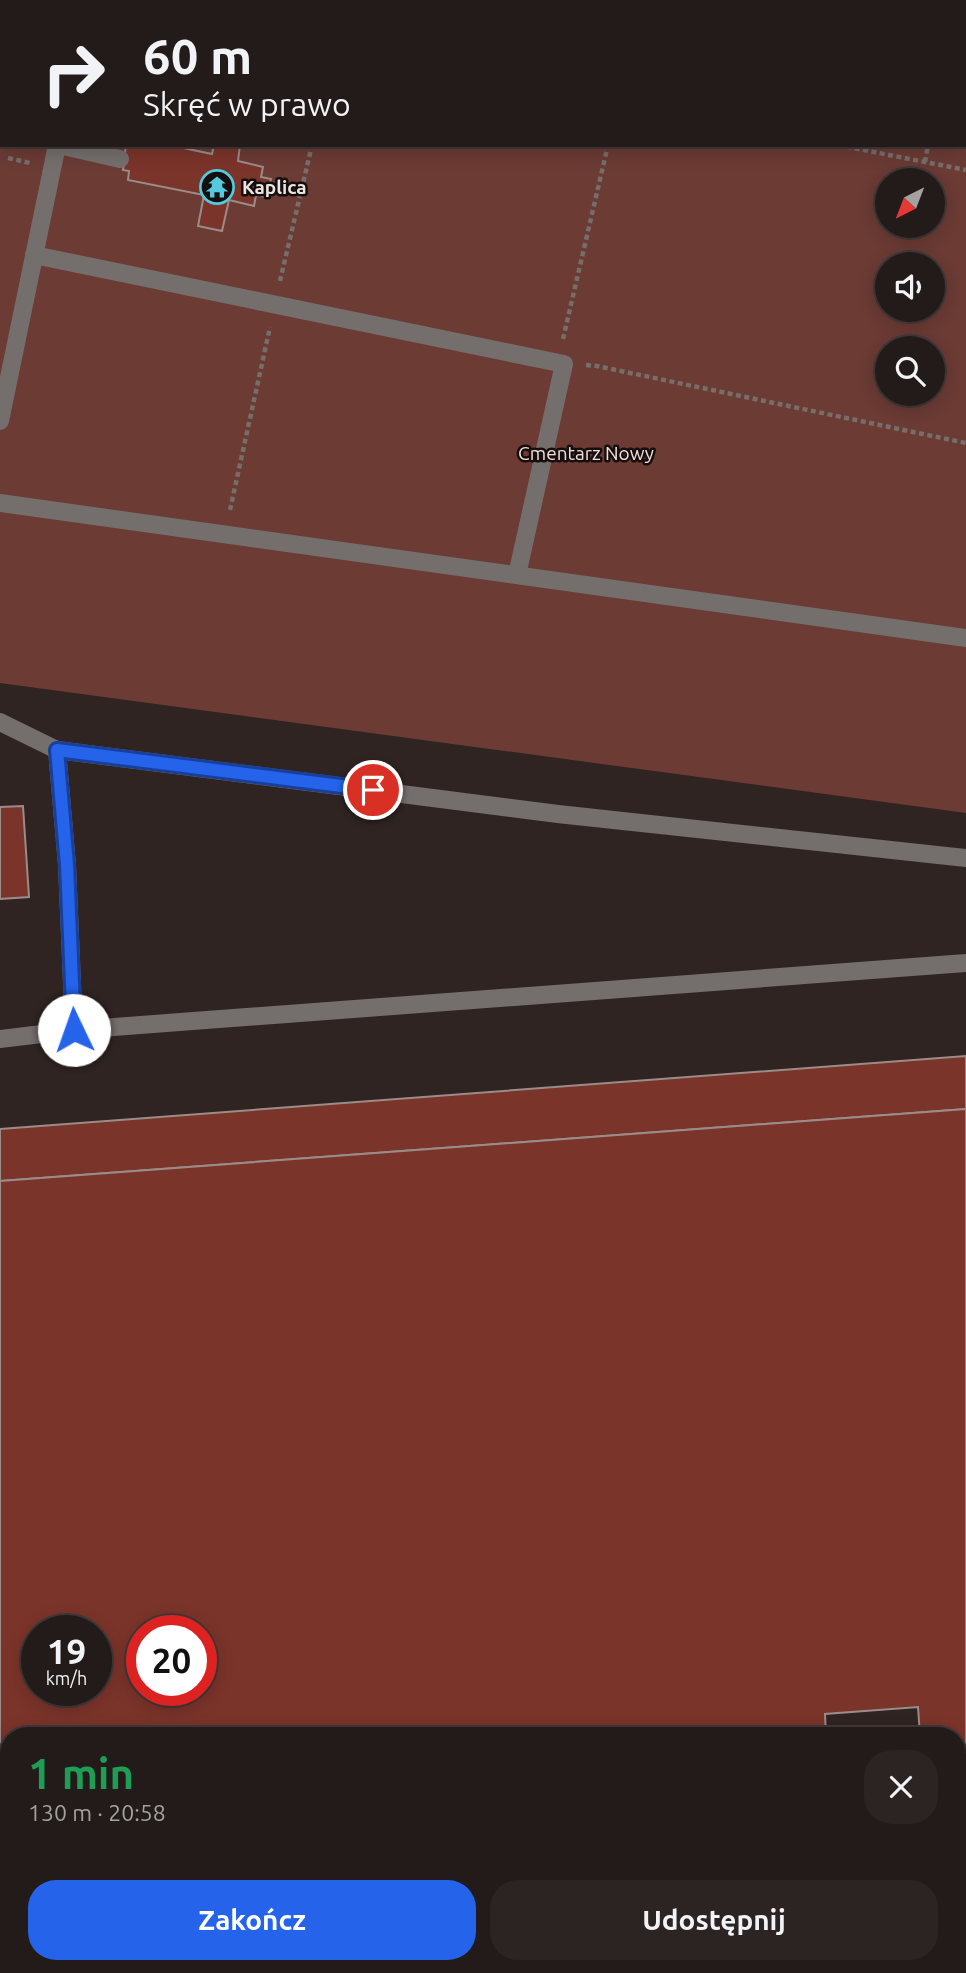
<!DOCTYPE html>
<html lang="pl">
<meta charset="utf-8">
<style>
body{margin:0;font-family:Ubuntu,sans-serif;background:#2b2423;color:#f1f3f6;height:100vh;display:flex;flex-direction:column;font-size:26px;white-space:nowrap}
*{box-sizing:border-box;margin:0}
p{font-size:23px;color:#a3a1a2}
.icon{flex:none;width:38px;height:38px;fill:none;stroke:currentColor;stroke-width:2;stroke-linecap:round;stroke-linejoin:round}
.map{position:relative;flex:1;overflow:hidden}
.side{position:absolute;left:0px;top:1727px;width:966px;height:247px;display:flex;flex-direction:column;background:#231b1a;border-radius:28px 28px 0 0;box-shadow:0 4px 18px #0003,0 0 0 2px #403939}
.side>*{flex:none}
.top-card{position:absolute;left:0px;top:0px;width:966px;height:147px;box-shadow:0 4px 18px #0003,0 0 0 2px #403939;background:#231b1a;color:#f1f3f6;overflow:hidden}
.needle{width:46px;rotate:222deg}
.buttons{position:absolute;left:875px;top:168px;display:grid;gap:14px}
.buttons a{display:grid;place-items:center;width:70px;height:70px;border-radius:50%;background:#231b1a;box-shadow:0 4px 18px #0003,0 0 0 2px #403939;font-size:35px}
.speed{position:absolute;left:21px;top:1615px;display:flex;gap:14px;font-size:35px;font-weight:700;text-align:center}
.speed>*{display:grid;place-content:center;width:91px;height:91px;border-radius:50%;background:#231b1a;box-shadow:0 4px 18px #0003,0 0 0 2px #403939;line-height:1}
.speed small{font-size:18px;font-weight:400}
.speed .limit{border:10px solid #d22;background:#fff;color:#111}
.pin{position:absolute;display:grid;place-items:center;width:60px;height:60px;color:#fff;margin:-30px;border:4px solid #fff;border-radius:50%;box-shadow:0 2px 7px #0007}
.me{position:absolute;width:77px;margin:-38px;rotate:357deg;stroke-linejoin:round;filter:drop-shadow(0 0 5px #0008)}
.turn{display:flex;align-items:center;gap:24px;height:147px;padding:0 28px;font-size:32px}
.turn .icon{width:91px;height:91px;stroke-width:2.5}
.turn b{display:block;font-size:49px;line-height:60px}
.round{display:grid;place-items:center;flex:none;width:74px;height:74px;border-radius:28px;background:#2b2423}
.summary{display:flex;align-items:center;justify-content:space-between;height:119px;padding:0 28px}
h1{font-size:42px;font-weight:600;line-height:52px;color:#1e9e55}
.action{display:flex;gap:14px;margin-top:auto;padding:14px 28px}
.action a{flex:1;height:80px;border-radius:28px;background:#2563eb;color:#fff;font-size:28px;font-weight:600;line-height:80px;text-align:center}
.action a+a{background:#2b2423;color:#f1f3f6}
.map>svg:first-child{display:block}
.green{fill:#6b3b34;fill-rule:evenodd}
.building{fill:#7b342a;stroke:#9a8c89;stroke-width:2;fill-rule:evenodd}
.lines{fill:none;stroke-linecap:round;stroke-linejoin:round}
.path{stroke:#776d6b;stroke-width:4.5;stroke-dasharray:5 3.5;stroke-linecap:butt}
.minor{stroke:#746e6d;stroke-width:18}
.route-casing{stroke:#184099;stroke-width:18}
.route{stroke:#2563eb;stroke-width:12}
.labels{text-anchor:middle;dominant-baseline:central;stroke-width:5;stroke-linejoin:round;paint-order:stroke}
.poi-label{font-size:19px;font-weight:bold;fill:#ede5e3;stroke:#140f0e;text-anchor:start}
.park-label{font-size:19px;fill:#f5deda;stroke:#140f0e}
</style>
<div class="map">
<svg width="966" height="1973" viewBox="0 0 966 1973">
<rect width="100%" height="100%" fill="#2f2422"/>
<path class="green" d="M41,0H966V813L0,683V73L2,72V145H964V2H40ZM887,180H933V226H887ZM887,264H933V310H887ZM887,348H933V394H887Z"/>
<g class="building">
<path d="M126,145H169L212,154L214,145H240L238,161L263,167L261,177L271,179L266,197L256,195L254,206L229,200L222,231L198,226L204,195L128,180L129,171L123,170Z"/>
<path d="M23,806L29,897L0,899V807Z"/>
<path d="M966,1056V1109L0,1181V1129Z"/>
<path d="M966,1109V1754H957V1736H920L918,1707L825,1714L826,1736H9V1965H102L0,1973V1181ZM37,1631H96V1690H37ZM142,1631H201V1690H142Z"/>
<path d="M48,1969V1973H0Z"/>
</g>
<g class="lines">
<g class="path">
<path d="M345,2V0"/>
<path d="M638,2L639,0"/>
<path d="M955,2L956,0"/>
<path d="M838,145L966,170"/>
<path d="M8,158L30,163"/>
<path d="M925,162L928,145"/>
<path d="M280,281L312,145"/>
<path d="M563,339L608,145"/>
<path d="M586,365L597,366L966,443"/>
<path d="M230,510L270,327"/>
</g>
<g class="minor">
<path d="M86,2V0"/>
<path d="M0,133H2"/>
<path d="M59,145L120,159"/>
<path d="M34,255L564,364L517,575"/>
<path d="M0,421L57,145"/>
<path d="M0,503L966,638"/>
<path d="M0,722L57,750L558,814L966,858"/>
<path d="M57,750L67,865L74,1030"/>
<path d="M0,1039L74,1030L966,963"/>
<path d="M957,1796L966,1795"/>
</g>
</g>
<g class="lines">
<g class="route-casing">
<path id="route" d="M74,1030L67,865L57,750L373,790"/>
</g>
<use href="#route" class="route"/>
</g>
<defs>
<g id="temple-ring" transform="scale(1.75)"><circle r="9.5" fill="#140f0e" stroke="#54cade" stroke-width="1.5"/><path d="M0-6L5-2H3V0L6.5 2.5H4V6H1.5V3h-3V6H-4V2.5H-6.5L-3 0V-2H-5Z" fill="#54cade"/></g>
</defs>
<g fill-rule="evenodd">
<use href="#temple-ring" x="217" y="187"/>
</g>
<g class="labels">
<g class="poi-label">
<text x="242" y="187">Kaplica</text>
</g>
<g class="park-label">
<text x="586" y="453">Cmentarz Nowy</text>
</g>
</g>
</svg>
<div class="buttons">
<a><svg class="needle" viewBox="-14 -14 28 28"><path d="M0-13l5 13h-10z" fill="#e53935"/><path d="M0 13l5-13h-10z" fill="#a3a1a2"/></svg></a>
<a><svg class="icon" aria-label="sound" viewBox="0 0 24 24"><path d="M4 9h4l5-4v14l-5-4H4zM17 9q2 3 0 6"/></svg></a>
<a><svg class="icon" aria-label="search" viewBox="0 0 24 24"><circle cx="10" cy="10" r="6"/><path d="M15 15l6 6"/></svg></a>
</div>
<div class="speed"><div>19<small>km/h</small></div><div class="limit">20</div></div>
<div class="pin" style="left:373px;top:790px;background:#d93025"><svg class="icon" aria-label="arrive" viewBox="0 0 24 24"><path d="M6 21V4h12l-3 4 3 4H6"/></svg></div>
<svg class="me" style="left:74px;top:1030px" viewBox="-20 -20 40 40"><circle r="19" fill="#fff"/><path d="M0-13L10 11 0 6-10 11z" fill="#2563eb"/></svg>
<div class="top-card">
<div class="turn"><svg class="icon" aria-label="right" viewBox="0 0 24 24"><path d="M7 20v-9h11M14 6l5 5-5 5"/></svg><div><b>60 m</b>Skręć w prawo</div></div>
</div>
<section class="side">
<div class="summary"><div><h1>1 min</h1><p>130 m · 20:58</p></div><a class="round"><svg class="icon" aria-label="close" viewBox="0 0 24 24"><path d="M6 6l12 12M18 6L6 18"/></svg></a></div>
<div class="action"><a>Zakończ</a><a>Udostępnij</a></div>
</section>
</div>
